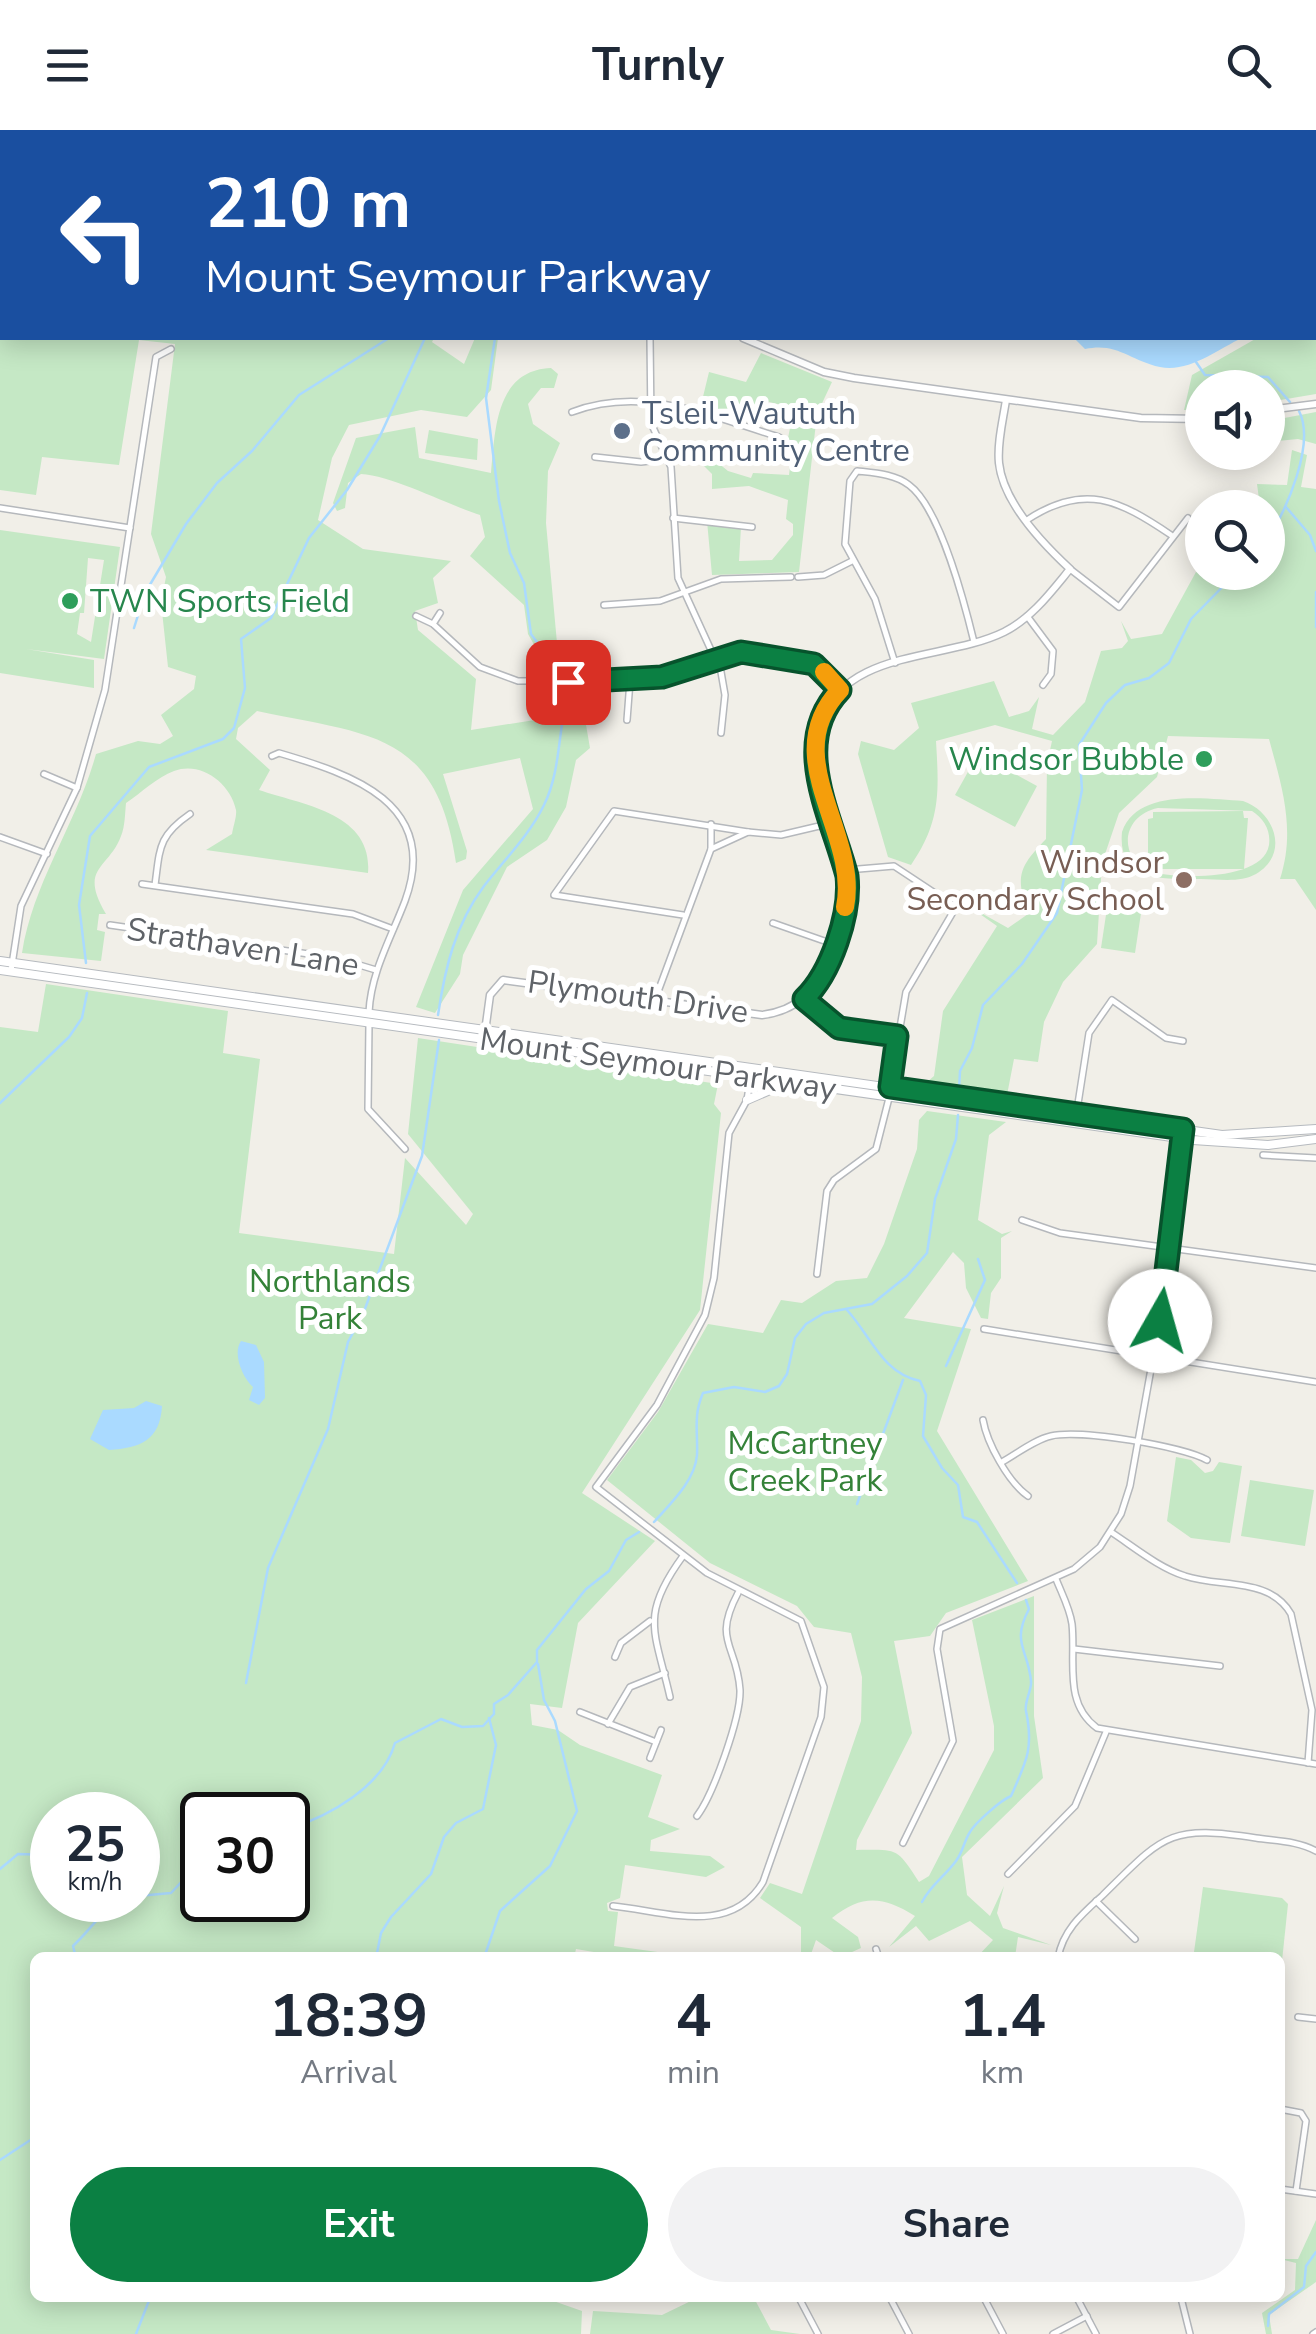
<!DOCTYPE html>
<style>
body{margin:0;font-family:"Nunito Sans",sans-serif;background:#f2f2f3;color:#1f2937;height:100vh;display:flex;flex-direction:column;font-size:38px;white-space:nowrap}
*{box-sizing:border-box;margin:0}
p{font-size:32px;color:#747a83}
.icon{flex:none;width:55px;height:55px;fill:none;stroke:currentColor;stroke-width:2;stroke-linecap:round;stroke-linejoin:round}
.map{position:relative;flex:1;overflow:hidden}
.drawer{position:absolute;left:30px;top:1822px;width:1255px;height:350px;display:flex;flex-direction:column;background:#fff;border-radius:15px;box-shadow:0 5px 25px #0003}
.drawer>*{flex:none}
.guide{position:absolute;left:0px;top:0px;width:1318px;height:210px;box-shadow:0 5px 25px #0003;background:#1a4fa0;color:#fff;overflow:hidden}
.fabs{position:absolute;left:1185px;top:240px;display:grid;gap:20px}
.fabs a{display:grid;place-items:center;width:100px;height:100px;border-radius:50%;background:#fff;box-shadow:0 5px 25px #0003;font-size:50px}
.speed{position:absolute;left:30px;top:1662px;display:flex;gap:20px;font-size:50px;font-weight:700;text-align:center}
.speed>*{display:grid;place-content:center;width:130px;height:130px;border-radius:50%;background:#fff;box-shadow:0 5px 25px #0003;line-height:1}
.speed small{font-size:25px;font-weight:400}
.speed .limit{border:5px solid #111;border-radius:15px;background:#fff;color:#111}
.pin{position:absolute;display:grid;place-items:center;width:85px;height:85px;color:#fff;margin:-42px;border-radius:20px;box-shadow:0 5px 15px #0006}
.me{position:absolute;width:110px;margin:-55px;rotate:7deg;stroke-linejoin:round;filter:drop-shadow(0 0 8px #0008)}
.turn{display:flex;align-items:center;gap:35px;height:210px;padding:0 40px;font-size:45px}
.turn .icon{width:130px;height:130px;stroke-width:2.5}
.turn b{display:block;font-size:70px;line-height:85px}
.eta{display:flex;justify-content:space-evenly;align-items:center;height:170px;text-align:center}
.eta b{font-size:60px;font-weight:700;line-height:70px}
.action{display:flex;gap:20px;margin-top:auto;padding:20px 40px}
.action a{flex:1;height:115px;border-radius:60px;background:#0b8043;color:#fff;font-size:40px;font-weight:700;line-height:115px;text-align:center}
.action a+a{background:#f2f2f3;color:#1f2937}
header{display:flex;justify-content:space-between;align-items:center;height:130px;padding:0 40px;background:#fff;font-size:45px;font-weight:700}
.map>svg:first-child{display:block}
.green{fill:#c5e8c5;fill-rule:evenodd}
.water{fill:#aadaff}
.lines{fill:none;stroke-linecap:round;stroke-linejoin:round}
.stream{stroke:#aadaff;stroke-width:2.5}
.minor-casing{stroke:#b5b8bc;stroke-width:8}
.tertiary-casing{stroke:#b5b8bc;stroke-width:9}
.secondary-casing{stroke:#b6babf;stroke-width:10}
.minor{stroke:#fff;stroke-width:5}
.tertiary{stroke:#fff;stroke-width:6}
.secondary{stroke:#fff;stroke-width:8}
.route-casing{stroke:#07532c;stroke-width:25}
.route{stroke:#0b8043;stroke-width:18}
.slow{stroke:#f59e0b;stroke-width:18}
.service-dot{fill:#5c6f8a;stroke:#fff;stroke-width:4}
.leisure-dot{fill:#2e9e5b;stroke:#fff;stroke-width:4}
.education-dot{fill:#8d6e63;stroke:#fff;stroke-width:4}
.labels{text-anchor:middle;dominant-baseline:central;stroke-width:10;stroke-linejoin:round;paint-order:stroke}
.service-label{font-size:32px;fill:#4e5e75;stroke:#fff;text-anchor:start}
.leisure-label{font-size:32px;fill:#27864d;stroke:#fff;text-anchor:start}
.education-label{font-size:32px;fill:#785e54;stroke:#fff;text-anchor:end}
.street-label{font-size:32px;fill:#5f6368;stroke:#fff}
.park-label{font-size:32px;fill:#348238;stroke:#fff}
</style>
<header><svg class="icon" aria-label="menu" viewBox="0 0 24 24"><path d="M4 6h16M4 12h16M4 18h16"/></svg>Turnly<svg class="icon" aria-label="search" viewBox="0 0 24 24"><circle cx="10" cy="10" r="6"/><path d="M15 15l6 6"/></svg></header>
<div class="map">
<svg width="1316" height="2204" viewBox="0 0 1316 2204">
<rect width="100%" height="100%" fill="#f1efe8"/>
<g class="green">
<path d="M0,22L2,208H434L432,212L464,234L475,208H498L491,260L467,287L421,280L349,295L332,328L318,390L363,419L451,431L433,448L438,473L415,481L418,500L476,549L471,600L541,589C542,564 534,543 537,520L528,504L524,475L470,426L485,407L480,385C446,374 393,346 361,344L348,353L345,378L337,381L333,373L356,308L415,297L419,328L491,343C495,302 495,240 551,238L558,244L554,258H541L528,274L533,294L560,313L548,341L546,393L557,513L563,514L580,560L590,618L576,630L566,677L547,710L507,737L463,825L460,844L435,883L416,877L463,760L533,679L520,628L443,644L467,721L466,729L456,733C437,600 368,605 257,581L238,598L236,609L270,640L259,660C303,675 373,683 368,743L206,720L232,704C233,697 237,686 236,680C230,652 200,631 174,641C157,647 141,663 126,673C125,683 125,697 121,706C109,739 78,737 106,784H99L97,800L105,802L101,831L22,823C33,752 77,693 96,624L138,611L160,614L173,606L161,585L194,559L196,546L168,537L161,472L166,447L151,404L175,214L139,210L119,335L42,327L36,365L0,360Z"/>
<path d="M1316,166V264L1268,272V258H1202V279L1184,280L1192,245L1257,208H1315Z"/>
<path d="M761,223L832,252L817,284L799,442L712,445L707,391L741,397L739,431L772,430L793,405V394L786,389L788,370L749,356L712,359V344L695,327L702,320L728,341L751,348L753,343L789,345L791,328L785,323L794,278L761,270L756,290L701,275L709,242L746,252Z"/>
<path d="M1316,282V314L1298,309L1268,312V291Z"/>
<path d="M429,300L478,309L477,330L425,323Z"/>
<path d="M1292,320L1307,325L1301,357L1316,359V780L1295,749H1280C1296,700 1282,657 1269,609L1168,606L1157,647L1119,683L1102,733L1097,814L1063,852L1044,892L1038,932L1014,929L1007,965L927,952L934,946L943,881L997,796L967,775L1008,798L1028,784C1015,746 1019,737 1046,709L1047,634L1052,611L995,595L936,611C939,662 941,691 911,735L888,727L858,624L861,611L894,620L919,598L911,573L994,551L1009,587L1029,581L1039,567L1032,599L1053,605L1085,572L1101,521L1122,518L1128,511L1121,491L1131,509L1162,504L1202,431V442H1268V378L1260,377L1257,354L1287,355Z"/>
<path d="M0,400L120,417L104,529L26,519L94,530V558L0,543ZM88,428L104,430L91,512L77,504L80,483H84Z"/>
<path d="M978,624L1037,656L1015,697L955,665Z"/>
<path d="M1243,671C1275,682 1290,724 1256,744C1240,753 1219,749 1201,749C1165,749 1117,753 1122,702C1137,658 1206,669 1243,671ZM1158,678L1252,681C1264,689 1271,700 1269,715C1263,752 1174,749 1146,741C1117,722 1124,685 1158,678Z"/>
<path d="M1243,681L1244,688H1248L1244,739H1153V733H1148V689L1153,688V682Z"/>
<path d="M1109,765L1143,770L1135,823L1101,818Z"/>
<path d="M46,854L228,881L223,923L260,929L239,1103L394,1124L405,1028L466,1095L473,1084L408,1004L418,908L718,954L714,974L721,983L700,1180L582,1363L655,1411L578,1493L562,1578L530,1574L532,1595L558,1600L580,1615L662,1645L648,1687L680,1699L651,1710L650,1721L710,1726L725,1737L706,1747L625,1735L620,1768L607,1773L608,1781L618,1782L614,1816L694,1827L629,1828L576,1819L574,1828H35V2168H545L582,2181L581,2204H0V897L38,902ZM52,1685H138V1770H52ZM202,1685H288V1770H202Z"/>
<path d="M927,981L1006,992L989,1005L978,1090L1002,1104L1012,1101L1001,1108V1148L991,1163L988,1189L981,1188L966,1158L964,1133L953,1122L904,1188L971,1199L937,1301L1028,1451L946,1483L930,1506L894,1511L912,1603L857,1710L856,1720C897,1720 896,1716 919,1752L929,1746L994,1620V1596L972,1490L1034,1466V1586L1043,1648L962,1727L967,1765L990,1786L1004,1756L997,1783L1003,1798L1051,1815L1018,1807L1015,1827H977L993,1810L970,1791L929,1811L916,1796L889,1817L915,1786C883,1766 862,1764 832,1788L858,1807L861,1818L841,1827L816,1810L810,1827H801V1797L760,1768L770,1753L802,1764L861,1591L862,1547L851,1503L814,1497L797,1476L710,1433L607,1350L658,1282L708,1194L763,1203L781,1170L802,1173L836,1151L867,1148L884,1114L917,1019L919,990Z"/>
<path d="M1176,1327L1191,1330L1205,1343L1213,1341L1219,1332L1242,1336L1230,1413L1191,1408L1167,1391Z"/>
<path d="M1250,1350L1314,1360L1305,1416L1241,1406Z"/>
<path d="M1203,1757L1282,1768L1288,1774L1282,1831L1194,1822Z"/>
<path d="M1316,2090V2152L1269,2185L1272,2204H1266L1262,2183L1295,2160L1296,2133L1280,2129H1298Z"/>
<path d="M697,2168H754L771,2200L800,2204H590L593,2181L662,2185Z"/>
</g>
<g class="water">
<path d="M141,0H1316V155L1315,2Z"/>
<path d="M1074,208H1242C1218,219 1189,243 1160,237C1129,230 1117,212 1085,219Z"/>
<path d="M241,1211L256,1215L264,1232L265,1268L259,1275L249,1270L253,1257C243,1248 232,1224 241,1211Z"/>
<path d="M146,1271L162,1276C160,1310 141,1318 109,1320L90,1309L103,1280L134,1278Z"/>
</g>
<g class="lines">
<g class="stream">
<path d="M125,2L126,0"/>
<path d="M0,177L2,173"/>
<path d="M495,208L486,268L499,371L510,423L524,453L531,504L557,539"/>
<path d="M1196,232L1205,245L1268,247L1290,272"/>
<path d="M1286,377L1310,405L1316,421"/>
<path d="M1268,409C1286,380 1316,314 1299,281"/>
<path d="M1316,462V497"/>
<path d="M134,498L145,463L186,394L217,353L252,321L299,265L389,208"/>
<path d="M86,833L79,775L90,706L149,637L223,609L234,598L245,558L241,509L271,488L309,408L347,360L380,306L425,208"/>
<path d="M438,885C445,838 455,795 484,756C504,730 529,706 544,675C561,641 558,599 568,563"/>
<path d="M959,960L960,941L972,918L983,875L1022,834L1057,783L1082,660L1079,615L1106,573L1125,555L1149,548L1169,533L1191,489L1237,442"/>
<path d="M0,973L69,907L82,888L87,863"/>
<path d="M847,1180C871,1206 882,1243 920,1251L926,1265L923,1306L942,1338L958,1355L963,1387L977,1392L1017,1453"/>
<path d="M946,1236L985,1150L978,1129"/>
<path d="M857,1374L903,1250"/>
<path d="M654,1392C670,1374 695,1351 697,1325C698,1302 693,1286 703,1263L734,1257L765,1262L779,1256L787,1244L795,1208L806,1194L824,1183L872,1174L907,1146L927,1123L935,1069L956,1009L958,985"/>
<path d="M246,1553L268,1438L328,1299L348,1212L363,1184L422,1026L439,910"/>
<path d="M288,1699C330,1686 383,1656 395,1613L441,1589L462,1597L483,1596L494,1584V1574L508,1565L537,1532V1520L586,1459L609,1441L626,1410L639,1402"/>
<path d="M0,1739L18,1724L52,1725"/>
<path d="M138,1766L171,1763L202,1730"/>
<path d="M922,1772C931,1755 944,1747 956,1731C963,1722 964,1711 970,1702C975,1693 1001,1670 1011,1666C1026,1632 1034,1619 1026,1581C1024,1572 1032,1560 1031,1551C1028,1519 1011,1513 1029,1479L1026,1470"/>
<path d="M76,1828L73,1816C98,1792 94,1786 128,1770"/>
<path d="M376,1828L381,1803L391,1787L431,1744L444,1707L456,1693L483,1679L496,1615L489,1588"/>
<path d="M484,1828L500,1781L550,1736L577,1681L555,1591L544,1570L538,1534"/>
<path d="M0,2030L35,2007"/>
<path d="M1268,2196L1269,2184L1304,2157L1306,2136L1316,2122"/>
<path d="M136,2204L150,2168"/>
</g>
<g class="minor-casing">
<g id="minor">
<path d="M650,208L651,293L671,337L678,448L721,542L725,565L721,603"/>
<path d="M572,282C643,255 710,286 779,307"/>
<path d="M595,327L641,332L666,329"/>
<path d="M0,378L130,398"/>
<path d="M673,388L752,397"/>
<path d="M1027,390C1084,352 1119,370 1171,405"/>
<path d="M1070,439L1119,477L1188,388"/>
<path d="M798,447L824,445L852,431"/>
<path d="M604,475L660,471L721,449L791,447"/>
<path d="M416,486L433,494L480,537L518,551L644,550L741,522L814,535L840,560"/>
<path d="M1027,486L1053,521L1051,544L1043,555"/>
<path d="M433,494L440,483"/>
<path d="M895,533L875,469L845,414L850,351L857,341C875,343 895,344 909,355C940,378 965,475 974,512"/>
<path d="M627,590L630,551"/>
<path d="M272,626L279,623C351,644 441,673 405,771C391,808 371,842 369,882"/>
<path d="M44,644L77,658"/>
<path d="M711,694V719"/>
<path d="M0,707L47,724"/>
<path d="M847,740L894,736L956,777L906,862L890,957"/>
<path d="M142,754L353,784L393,799"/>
<path d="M155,755C160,718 158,706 190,684"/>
<path d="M683,785L554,765L614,681L748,702"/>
<path d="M773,793L833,814"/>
<path d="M110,795L336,828L376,840"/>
<path d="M11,841L21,776L77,658L105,560L156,227L171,219"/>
<path d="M656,867L711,719L748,702L781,705L832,693"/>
<path d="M804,869L832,895L897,906"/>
<path d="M369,893L368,979L405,1019"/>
<path d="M1075,993L1089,903L1112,870L1166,908L1183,911"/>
<path d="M1263,1025L1316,1028"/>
<path d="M1022,1090L1060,1103L1316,1138"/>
<path d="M817,1144L827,1061L834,1050L876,1019L889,968"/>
<path d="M984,1199L1316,1252"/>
<path d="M983,1290C987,1313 1008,1352 1028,1366"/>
<path d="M1002,1332C1018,1323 1034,1310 1051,1306C1079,1299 1182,1316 1207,1330"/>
<path d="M1111,1402C1134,1417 1159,1438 1185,1446C1221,1458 1270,1447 1291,1484L1312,1580L1308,1633"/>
<path d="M1056,1449C1062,1464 1070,1479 1072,1494C1076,1531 1063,1573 1097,1598L1316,1634"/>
<path d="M1074,1519L1220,1536"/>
<path d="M615,1527L621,1513L650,1491"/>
<path d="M670,1567C655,1501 639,1486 683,1426"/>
<path d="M580,1582L656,1612"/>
<path d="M608,1594L630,1557L665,1543"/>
<path d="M650,1628L661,1600"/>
<path d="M697,1686C713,1665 741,1587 740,1560C737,1514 712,1512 738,1463"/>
<path d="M903,1713L953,1611L937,1519L940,1499L1074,1439L1100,1417L1121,1384L1130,1356L1163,1172L1183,999"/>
<path d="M1008,1744L1075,1676L1106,1602"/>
<path d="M1096,1771L1135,1809"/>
<path d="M613,1776C665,1781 730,1807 763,1752L821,1587L824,1557L801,1491L707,1443L596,1357L657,1275L705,1185L714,1148L729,1003L747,970L752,938"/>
<path d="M876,1819L879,1828"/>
<path d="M1058,1828C1063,1800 1082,1784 1102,1766C1163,1706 1168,1694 1256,1708C1276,1711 1298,1711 1316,1721"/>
<path d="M1298,1887L1316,1889"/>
<path d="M1280,1979L1301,1983L1306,1991L1296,2061"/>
<path d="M1280,2059L1316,2064"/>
<path d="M799,2168L818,2204"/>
<path d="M890,2168L909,2204"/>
<path d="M984,2168L1003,2204"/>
<path d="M1077,2168L1096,2204"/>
<path d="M1181,2168L1190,2204"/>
<path d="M1053,2204L1087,2186"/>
<path d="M1313,2204L1316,2202"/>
</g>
</g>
<g class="tertiary-casing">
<g id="tertiary">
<path d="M0,16L2,17"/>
<path d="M743,208L824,242L854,248L1141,288L1202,289"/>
<path d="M1268,280L1316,274"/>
<path d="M484,909L490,865L503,850L762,885C796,881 816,862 827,830C836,807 848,781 848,756C847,701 800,649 820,593C846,518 945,531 1004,502C1032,488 1051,462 1070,439C1043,414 1003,372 999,333C997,313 1003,290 1006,270"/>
</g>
</g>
<g class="secondary-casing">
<g id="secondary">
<path d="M0,831L1222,1005L1316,999"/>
<path d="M0,840L1193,1010L1268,1015L1316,1009"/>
<path d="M747,970L784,954"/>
</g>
</g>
<use href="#minor" class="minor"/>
<use href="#tertiary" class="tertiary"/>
<use href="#secondary" class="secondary"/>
</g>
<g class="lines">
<g class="route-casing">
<path id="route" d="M568,552L662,547L741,522L814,534L840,560C789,613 832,687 847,746C851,784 831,843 804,869L839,898L897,906L890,957L1183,999L1160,1191"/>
</g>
<use href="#route" class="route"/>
<path class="slow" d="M824,542L840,560C776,627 860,703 845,777"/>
</g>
<circle class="service-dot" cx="622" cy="301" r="10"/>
<g class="leisure-dot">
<circle cx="70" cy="471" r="10"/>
<circle cx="1204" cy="629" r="10"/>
</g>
<circle class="education-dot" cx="1184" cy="750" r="10"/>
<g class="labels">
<g class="service-label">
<text x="642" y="283">Tsleil-Waututh<tspan x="642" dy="37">Community Centre</tspan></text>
</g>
<g class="leisure-label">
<text x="90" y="471">TWN Sports Field</text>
<text x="1184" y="629" text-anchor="end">Windsor Bubble</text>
</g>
<g class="education-label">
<text x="1164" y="732">Windsor<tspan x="1164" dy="37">Secondary School</tspan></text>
</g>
<g class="street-label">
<text transform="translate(243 817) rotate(9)">Strathaven Lane</text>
<text transform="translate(638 867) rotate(8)">Plymouth Drive</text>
<text transform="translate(658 934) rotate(8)">Mount Seymour Parkway</text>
</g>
<g class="park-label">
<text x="330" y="1151">Northlands<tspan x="330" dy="37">Park</tspan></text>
<text x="805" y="1313">McCartney<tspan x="805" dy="37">Creek Park</tspan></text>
</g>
</g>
</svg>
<div class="fabs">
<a><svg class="icon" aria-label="sound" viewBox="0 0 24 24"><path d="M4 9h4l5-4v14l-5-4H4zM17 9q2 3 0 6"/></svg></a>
<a><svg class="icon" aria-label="search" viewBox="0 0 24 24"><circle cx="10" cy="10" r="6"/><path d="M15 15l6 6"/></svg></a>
</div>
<div class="speed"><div>25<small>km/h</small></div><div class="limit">30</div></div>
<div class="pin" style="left:568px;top:552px;background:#d93025"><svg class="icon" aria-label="arrive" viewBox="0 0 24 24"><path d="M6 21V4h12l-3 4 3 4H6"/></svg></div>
<svg class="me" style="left:1160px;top:1191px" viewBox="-20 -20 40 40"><circle r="19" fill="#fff"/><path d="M0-13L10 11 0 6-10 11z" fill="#0b8043"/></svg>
<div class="guide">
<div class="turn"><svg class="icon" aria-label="left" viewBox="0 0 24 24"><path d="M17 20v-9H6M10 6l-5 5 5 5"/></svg><div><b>210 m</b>Mount Seymour Parkway</div></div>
</div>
<section class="drawer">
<div class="eta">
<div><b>18:39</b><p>Arrival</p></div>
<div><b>4</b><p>min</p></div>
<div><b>1.4</b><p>km</p></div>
</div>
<div class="action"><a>Exit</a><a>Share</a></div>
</section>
</div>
